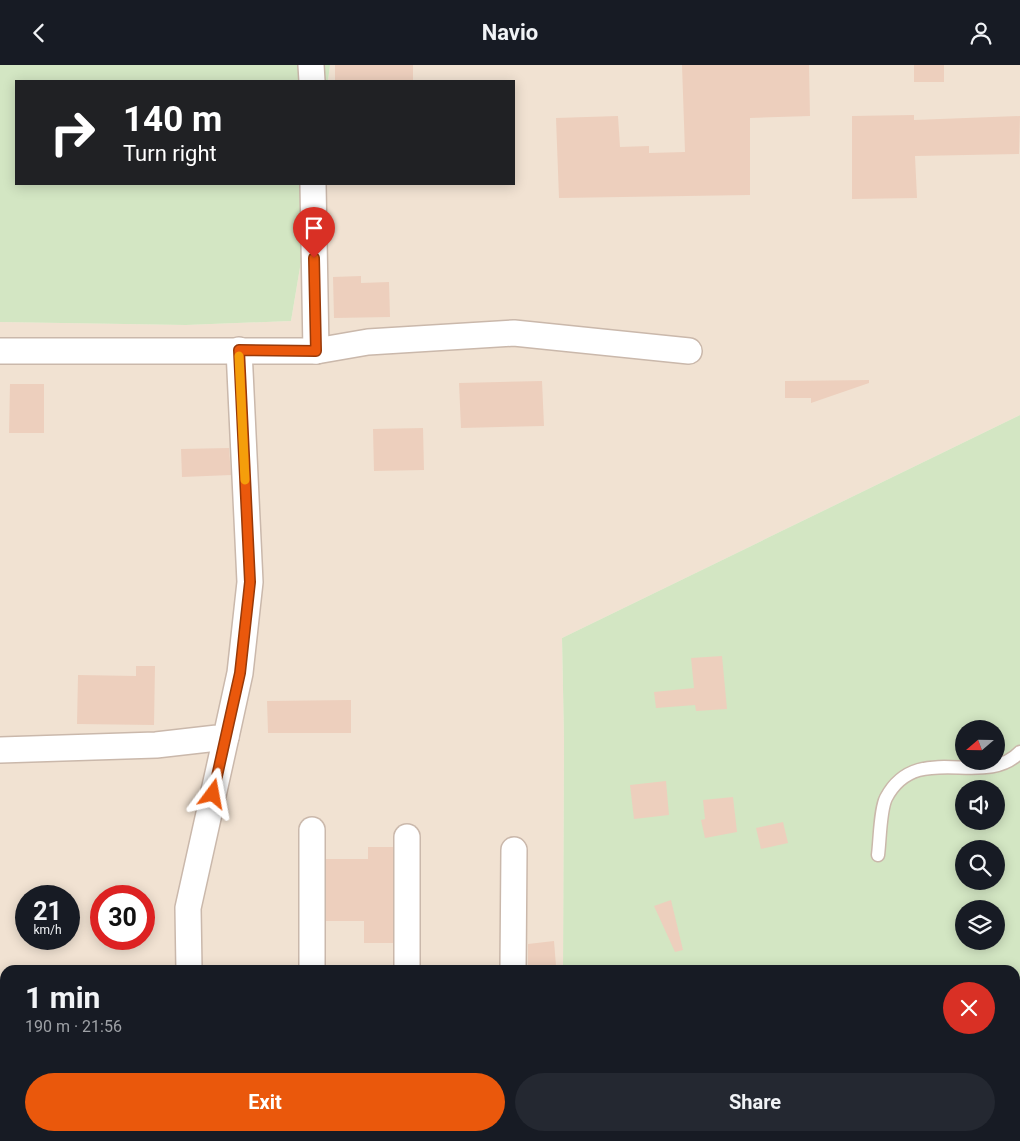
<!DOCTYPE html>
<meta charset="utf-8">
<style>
body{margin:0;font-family:Roboto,sans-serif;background:#242831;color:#f1f3f6;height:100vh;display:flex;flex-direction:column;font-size:19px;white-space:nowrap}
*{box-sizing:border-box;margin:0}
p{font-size:16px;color:#9ea1a6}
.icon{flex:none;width:28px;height:28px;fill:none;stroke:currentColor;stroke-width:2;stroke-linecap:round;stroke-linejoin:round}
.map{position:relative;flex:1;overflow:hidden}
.details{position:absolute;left:0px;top:900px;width:1020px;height:176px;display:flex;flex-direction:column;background:#171b24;border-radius:15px 15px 0 0;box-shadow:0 2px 12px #0003}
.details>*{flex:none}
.top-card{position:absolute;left:15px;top:15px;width:500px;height:105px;border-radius:0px;box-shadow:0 2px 12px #0003;background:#202124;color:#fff;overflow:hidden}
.needle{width:32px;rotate:250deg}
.controls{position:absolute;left:955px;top:655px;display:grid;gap:10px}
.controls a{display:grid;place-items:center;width:50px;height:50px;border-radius:50%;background:#171b24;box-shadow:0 2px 12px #0003;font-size:25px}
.speed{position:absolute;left:15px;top:820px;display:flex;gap:10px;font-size:25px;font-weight:700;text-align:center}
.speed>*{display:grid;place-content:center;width:65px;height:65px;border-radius:50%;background:#171b24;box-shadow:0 2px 12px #0003;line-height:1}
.speed small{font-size:12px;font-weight:400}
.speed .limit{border:8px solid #d22;background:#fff;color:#111}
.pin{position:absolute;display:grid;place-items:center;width:42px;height:42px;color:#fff;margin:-51px -21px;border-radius:50% 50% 50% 0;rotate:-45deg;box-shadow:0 0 5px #0007}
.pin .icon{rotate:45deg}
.me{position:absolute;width:55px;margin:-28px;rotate:13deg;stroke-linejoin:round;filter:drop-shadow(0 0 4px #0008)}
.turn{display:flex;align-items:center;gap:18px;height:105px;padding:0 25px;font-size:22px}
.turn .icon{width:65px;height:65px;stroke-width:2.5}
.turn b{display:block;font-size:35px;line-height:42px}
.round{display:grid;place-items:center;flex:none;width:52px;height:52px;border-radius:26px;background:#242831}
.headline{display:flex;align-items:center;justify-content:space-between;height:85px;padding:0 25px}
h1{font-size:30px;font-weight:700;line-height:38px}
.action{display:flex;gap:10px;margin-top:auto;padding:10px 25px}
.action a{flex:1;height:58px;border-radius:30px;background:#ea580c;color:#fff;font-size:20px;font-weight:700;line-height:58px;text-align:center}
.action a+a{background:#242831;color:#f1f3f6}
header{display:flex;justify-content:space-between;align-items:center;height:65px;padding:0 25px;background:#171b24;font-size:22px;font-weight:700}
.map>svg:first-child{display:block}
.residential{fill:#f1e2d2;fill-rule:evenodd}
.green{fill:#d3e6c3;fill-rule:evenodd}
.building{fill:#edcfbd}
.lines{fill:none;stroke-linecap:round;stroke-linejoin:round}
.lane-casing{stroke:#cab8ab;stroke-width:15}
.street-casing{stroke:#cab8ab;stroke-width:28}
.lane{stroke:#fff;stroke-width:12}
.street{stroke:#fff;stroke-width:25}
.route-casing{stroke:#983908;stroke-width:12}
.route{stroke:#ea580c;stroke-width:9}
.slow{stroke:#f59e0b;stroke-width:9}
</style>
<header><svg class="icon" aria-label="back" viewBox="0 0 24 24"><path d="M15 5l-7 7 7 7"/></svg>Navio<svg class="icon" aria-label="person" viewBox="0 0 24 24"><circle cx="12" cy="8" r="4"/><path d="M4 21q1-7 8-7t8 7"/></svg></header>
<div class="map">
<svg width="1020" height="1076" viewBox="0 0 1020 1076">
<rect width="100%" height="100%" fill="#faf0e3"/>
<path class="residential" d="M330,0H1020V350L562,573L564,675L563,905H5V1071H563V1076H0V257L186,260L291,256L314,119H514V16H328ZM26,831H69V874H26ZM101,831H144V874H101Z"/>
<g class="green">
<path d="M0,0H330L328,16H16V119H314L291,256L186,260L0,257Z"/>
<path d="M1020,350V1076H563V1071H1015V905H563L564,675L562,573ZM964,664H996V696H964ZM964,724H996V756H964ZM964,784H996V816H964ZM964,844H996V876H964Z"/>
</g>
<g class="building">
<rect x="335" y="0" width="78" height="16"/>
<path d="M682,0H809L810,51L750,53V130L559,133L556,53L618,51L620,82L649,81V88L685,87Z"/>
<rect x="914" y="0" width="30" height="17"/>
<path d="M914,50V55L1020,51L1019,89L915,91L917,133L852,134V51Z"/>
<path d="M361,211V218L389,217L390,252L334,253L333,212Z"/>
<path d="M869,315V318L811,338V333H785V316Z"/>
<path d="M542,316L544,361L461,363L459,318Z"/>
<path d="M10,319H44V368H9Z"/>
<path d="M423,363L424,405L374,406L373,364Z"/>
<path d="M229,383L231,410L182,412L181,384Z"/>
<path d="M722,591L727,644L696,646L695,640L656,643L654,627L694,623L691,593Z"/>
<path d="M136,601H155L154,660L77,659L78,610L136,611Z"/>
<path d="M351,635V668H268L267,636Z"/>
<path d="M666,716L669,750L634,754L630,720Z"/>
<path d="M733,732L737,767L705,773L701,755L705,754L703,735Z"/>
<path d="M783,757L788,778L761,784L756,763Z"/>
<path d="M368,782H393V878H364V856H326V794H368Z"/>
<path d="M671,835L683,885L675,887L654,841Z"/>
<path d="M554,876L556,901L528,903V879Z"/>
</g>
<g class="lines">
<g class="lane-casing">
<path id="lane" d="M878,790C880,775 880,745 886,733C917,674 984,725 1020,687"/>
</g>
<g class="street-casing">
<g id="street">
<path d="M311,0L312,16"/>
<path d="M313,119L316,286"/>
<path d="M0,286H316L368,277L514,268L689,286"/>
<path d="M0,685L156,680L226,672L240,608L250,517L239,285"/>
<path d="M189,905L188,843L226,672"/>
<path d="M312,905V765"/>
<path d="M407,905V772"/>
<path d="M513,905L514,785"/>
<path d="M191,1076V1071"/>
<path d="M312,1076V1071"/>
<path d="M406,1076V1071"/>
<path d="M510,1076V1071"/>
</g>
</g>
<use href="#lane" class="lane"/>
<use href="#street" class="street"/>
</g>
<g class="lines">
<g class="route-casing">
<path id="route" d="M213,729L240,608L250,517L239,285L316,286L314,193"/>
</g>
<use href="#route" class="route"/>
<path class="slow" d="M239,291L245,415"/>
</g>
</svg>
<div class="controls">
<a><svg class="needle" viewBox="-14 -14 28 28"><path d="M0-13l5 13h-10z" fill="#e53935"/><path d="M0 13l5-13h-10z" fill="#9ea1a6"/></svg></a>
<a><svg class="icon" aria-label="sound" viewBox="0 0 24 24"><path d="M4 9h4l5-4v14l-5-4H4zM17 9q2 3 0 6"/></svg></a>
<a><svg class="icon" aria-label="search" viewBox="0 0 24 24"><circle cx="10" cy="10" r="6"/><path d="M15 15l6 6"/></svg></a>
<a><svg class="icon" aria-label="layers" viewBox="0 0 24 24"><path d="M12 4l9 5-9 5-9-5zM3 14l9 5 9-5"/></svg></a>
</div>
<div class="speed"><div>21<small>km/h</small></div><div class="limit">30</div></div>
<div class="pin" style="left:314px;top:193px;background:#d93025"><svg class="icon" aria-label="arrive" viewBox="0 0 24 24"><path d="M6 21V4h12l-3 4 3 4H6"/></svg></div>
<svg class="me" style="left:213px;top:729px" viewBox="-20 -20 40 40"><path d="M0-17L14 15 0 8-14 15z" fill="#ea580c" stroke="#fff" stroke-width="4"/></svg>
<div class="top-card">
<div class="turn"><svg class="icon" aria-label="right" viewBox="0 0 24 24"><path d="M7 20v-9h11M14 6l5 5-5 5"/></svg><div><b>140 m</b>Turn right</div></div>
</div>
<section class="details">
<div class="headline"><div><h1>1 min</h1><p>190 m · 21:56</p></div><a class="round" style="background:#d93025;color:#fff"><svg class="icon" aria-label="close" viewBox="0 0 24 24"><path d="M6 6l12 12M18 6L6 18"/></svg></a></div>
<div class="action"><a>Exit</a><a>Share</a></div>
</section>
</div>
